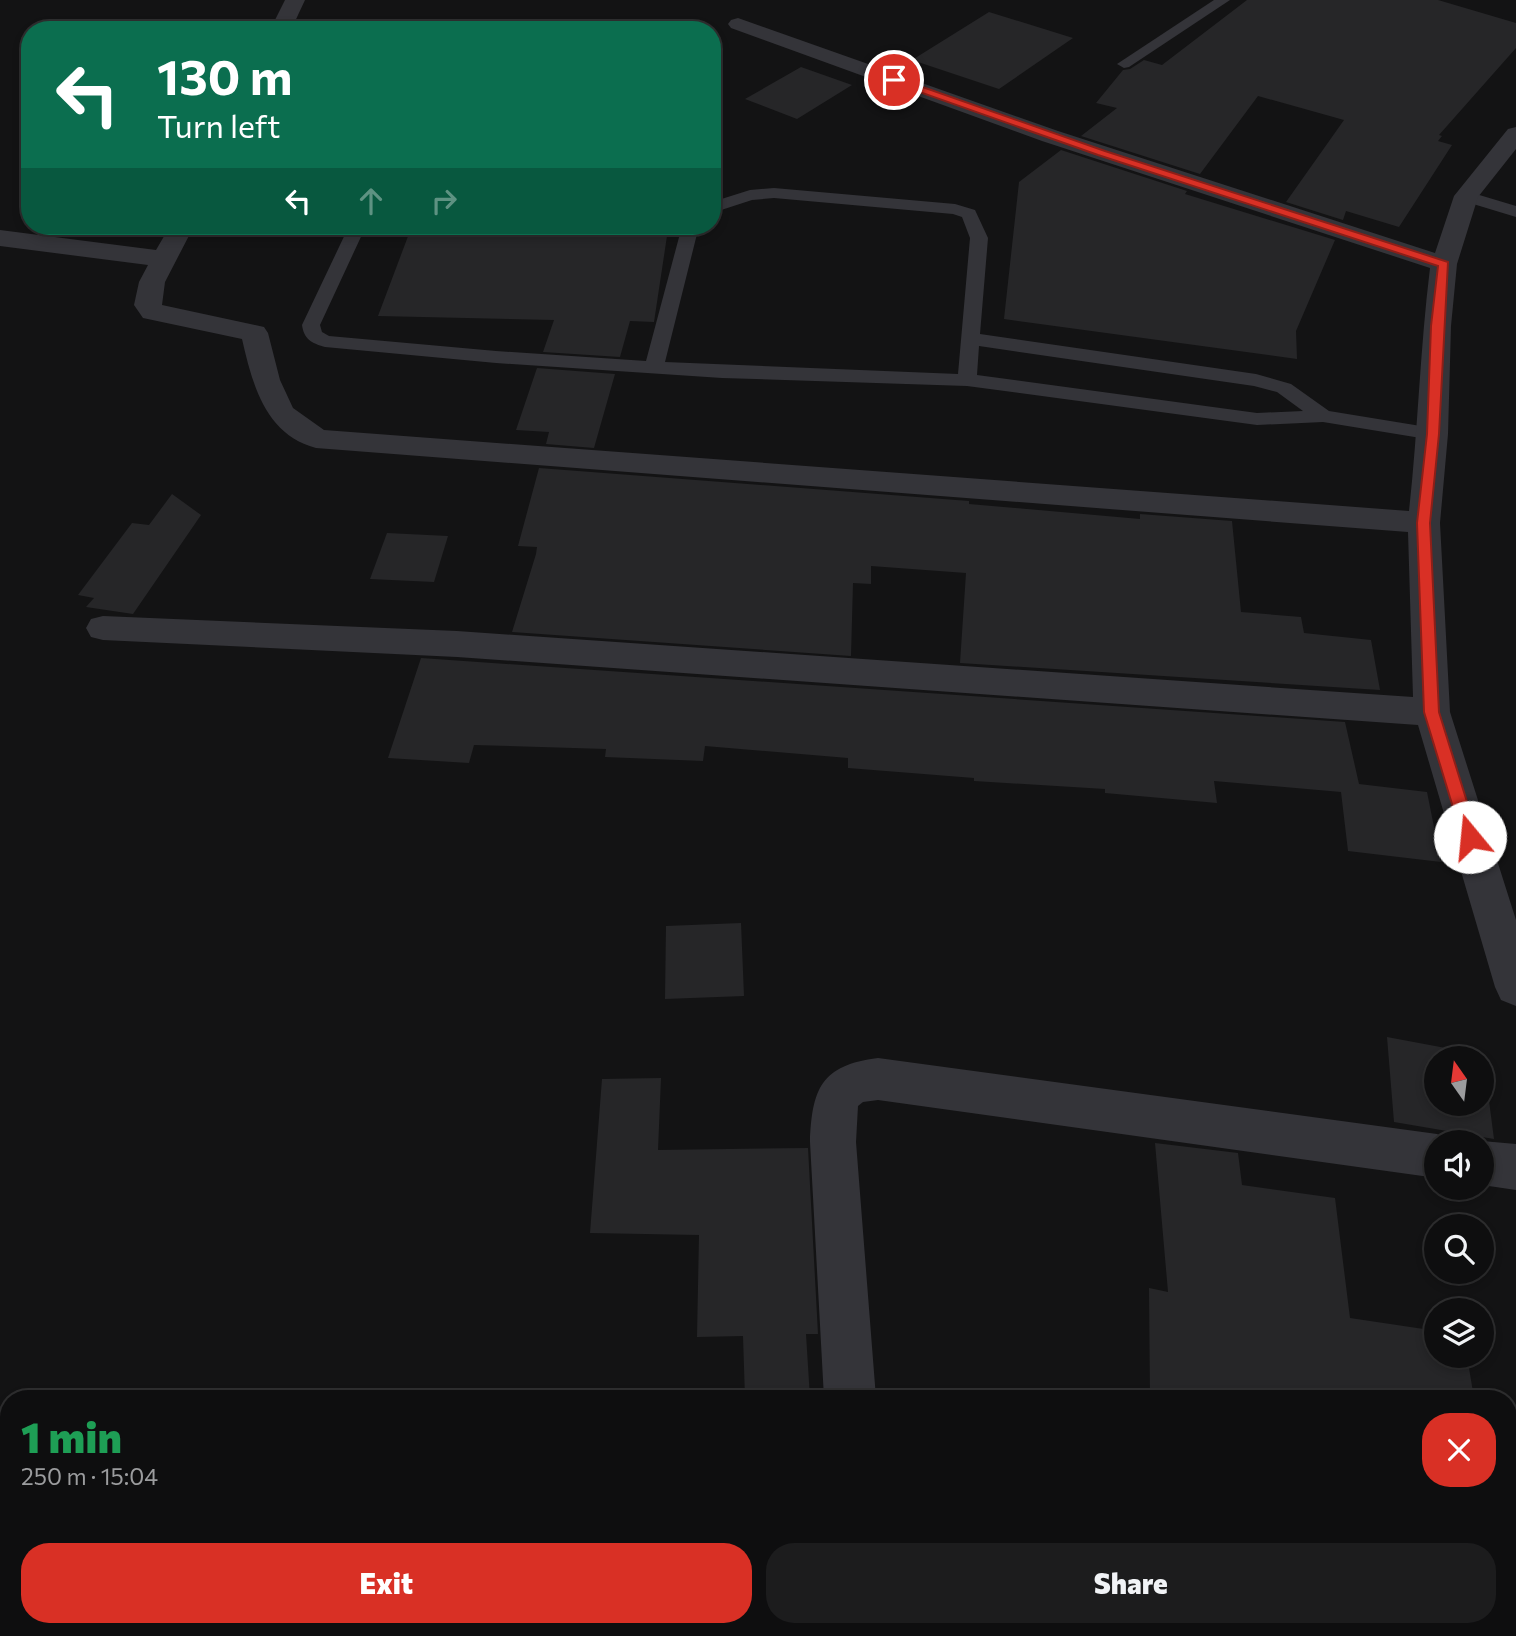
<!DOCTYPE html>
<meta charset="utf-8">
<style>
body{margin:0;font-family:Commissioner,sans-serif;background:#1c1c1d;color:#f1f3f6;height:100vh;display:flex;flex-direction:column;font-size:26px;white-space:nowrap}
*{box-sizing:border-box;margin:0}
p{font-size:23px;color:#9b9c9e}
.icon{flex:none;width:38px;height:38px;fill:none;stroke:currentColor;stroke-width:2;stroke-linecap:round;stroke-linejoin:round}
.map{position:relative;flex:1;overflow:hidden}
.panel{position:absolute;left:0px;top:1390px;width:1517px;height:247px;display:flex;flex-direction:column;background:#0e0e0f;border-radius:28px 28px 0 0;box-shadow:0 4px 10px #0003,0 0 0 2px #2e2e2f}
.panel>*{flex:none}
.guide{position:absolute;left:21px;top:21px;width:700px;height:214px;border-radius:28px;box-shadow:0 4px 10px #0003,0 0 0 2px #2e2e2f;background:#0b6e4f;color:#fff;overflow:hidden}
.needle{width:46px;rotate:346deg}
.fabs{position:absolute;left:1424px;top:1046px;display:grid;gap:14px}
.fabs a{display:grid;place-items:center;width:70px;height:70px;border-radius:50%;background:#0e0e0f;box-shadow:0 4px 10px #0003,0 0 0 2px #2e2e2f;font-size:35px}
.pin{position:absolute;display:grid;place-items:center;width:60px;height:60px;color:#fff;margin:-30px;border:4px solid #fff;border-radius:50%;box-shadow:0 2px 7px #0007}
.me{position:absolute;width:77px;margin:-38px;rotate:343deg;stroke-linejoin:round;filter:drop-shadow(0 0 5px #0008)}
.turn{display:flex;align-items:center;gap:24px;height:147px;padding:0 21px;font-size:32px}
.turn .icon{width:91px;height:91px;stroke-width:2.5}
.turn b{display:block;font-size:49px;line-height:60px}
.lanes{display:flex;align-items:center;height:66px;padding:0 21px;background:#0003;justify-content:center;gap:35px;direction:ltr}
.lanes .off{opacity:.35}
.round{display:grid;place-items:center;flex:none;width:74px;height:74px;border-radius:28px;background:#1c1c1d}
.headline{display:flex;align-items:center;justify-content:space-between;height:119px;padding:0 21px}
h1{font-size:42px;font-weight:800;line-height:52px;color:#1e9e55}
.cta{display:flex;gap:14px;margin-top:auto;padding:14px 21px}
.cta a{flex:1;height:80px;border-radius:28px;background:#d93025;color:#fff;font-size:28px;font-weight:800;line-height:80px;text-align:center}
.cta a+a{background:#1c1c1d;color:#f1f3f6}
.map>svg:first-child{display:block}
.building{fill:#262628;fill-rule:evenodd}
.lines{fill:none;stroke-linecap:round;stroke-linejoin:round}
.service{fill:#343439;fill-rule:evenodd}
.minor{fill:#343439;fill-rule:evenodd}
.route{fill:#d93025;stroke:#8d1f18;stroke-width:2}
</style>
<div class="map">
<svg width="1516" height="1636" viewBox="0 0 1516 1636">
<rect width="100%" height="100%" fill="#131314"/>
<g class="building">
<path d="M1247,0H1438L1516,23V48L1439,135L1442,136L1438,141L1452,145L1399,227L1346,211L1343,220L1286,202L1344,120L1258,96L1200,174L1081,136L1117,108L1096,103L1123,70L1130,69L1144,60L1162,65Z"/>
<path d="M989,12L1073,38L999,89L912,60Z"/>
<path d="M801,67L852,85L797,119L745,99Z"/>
<path d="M1061,150L1187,191L1185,194L1335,240L1296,331L1297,359L1004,319L1019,182Z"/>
<path d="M410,231L667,236L654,322L630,321L620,357L543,352L554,320L378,316Z"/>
<path d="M537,368L615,374L594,448L546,444L549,432L516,430Z"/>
<path d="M539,468L969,501V504L1140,519V514L1232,521L1241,612L1301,617L1304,633L1371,640L1380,690L960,663L966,573L871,566V584L853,583L851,656L512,632L536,554L537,547L518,546Z"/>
<path d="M172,494L201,515L133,614L86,607L94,598L78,595L132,523L149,525Z"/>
<path d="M387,533L448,536L434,582L370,579Z"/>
<path d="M421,658L1345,722L1359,784L1427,792L1441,862L1348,851L1341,792L1214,781L1217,803L1105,793V789L974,781V778L848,768V758L705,746L703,761L605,757L606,749L474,745L469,763L388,758Z"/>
<path d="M741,923L744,996L665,999L666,926Z"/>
<path d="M1387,1037L1483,1055L1494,1139L1394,1122ZM1437,1059H1482V1104H1437Z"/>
<path d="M661,1078L658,1150L808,1148L818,1334H806L810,1398H745L743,1336L697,1337L699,1235L590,1233L602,1079Z"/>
<path d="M1155,1143L1238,1153L1242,1185L1335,1198L1350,1318L1437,1331V1356H1467L1474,1398H1150L1149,1288L1168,1292Z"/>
</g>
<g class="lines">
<g class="service">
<path d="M1214,0H1230L1129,67L1124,68L1117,64Z"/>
<path d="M774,188L955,204L975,210L988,238L980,334L1256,374L1291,384L1329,411L1433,428L1440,429L1443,434L1440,439L1433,440L1323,422L1257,425L967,386L722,378L496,363L325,347C311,343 304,339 302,325L349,226H366L320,325L322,332L329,336L496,351L646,361L682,226H699L665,362L958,374L970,238L962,217L953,214L774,198L752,200L712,213V202L750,190ZM979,346L1254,386L1277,392L1303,411L1257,413L977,375Z"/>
<path d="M1466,191L1516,206V217L1460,200L1458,196Z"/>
</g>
<g class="minor">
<path d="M285,0H305L291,30H270Z"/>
<path d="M738,18L1058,131L1435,253L1454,196L1508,129L1516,127V149L1478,197L1457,264L1451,326L1448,434L1440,523L1450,712L1516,920V1006L1501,1000L1495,987L1418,725L457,657L103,640L91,637L86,628L91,619L103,616L457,631L1413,697L1408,532L316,448C265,435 252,383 242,339L143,318L134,305L139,282L148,265L0,246V230L156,250L170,226H194L165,282L162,305L264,327L268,333L280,380L293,408L324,430L1409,511C1418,430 1420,349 1430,268L1042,141L731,28L728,24L731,20Z"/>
<path d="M878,1058L1437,1134L1454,1143H1437V1178L878,1100L863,1102L858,1106L856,1142L876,1398H824L810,1142C812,1089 821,1065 878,1058Z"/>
<path d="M1482,1141L1516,1144V1190L1482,1185V1143H1477Z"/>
<rect x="824" y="1628" width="56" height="8"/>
</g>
</g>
<path class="route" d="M894,77L1105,151L1448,262L1439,434L1430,523L1439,712L1478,837L1476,842H1464L1462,837L1424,712L1417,523L1427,434L1431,326L1438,266L1098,155L891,82L889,80Z"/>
</svg>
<div class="fabs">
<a><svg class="needle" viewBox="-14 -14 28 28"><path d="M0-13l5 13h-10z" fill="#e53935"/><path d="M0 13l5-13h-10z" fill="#9b9c9e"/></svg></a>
<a><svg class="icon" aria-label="sound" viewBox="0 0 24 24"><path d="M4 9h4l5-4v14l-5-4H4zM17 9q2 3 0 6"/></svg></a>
<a><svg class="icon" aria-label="search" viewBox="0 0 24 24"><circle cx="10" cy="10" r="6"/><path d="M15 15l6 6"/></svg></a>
<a><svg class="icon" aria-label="layers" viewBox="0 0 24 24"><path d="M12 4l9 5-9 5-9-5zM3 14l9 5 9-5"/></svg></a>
</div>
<div class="pin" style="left:894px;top:80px;background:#d93025"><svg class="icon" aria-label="arrive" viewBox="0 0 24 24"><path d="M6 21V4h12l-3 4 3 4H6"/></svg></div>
<svg class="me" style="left:1470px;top:837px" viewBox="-20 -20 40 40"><circle r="19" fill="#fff"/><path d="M0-13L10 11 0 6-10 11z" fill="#d93025"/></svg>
<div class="guide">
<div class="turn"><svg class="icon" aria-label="left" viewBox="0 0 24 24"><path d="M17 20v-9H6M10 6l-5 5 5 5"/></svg><div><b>130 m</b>Turn left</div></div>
<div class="lanes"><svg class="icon" aria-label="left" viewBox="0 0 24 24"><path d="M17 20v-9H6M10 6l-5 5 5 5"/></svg><svg class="icon off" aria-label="ahead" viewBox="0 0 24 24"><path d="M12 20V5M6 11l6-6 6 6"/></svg><svg class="icon off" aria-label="right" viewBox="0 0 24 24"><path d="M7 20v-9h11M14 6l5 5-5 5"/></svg></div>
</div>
<section class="panel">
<div class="headline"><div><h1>1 min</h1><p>250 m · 15:04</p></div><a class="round" style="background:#d93025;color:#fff"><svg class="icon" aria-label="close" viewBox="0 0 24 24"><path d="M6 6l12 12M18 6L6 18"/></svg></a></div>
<div class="cta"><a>Exit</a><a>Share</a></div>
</section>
</div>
